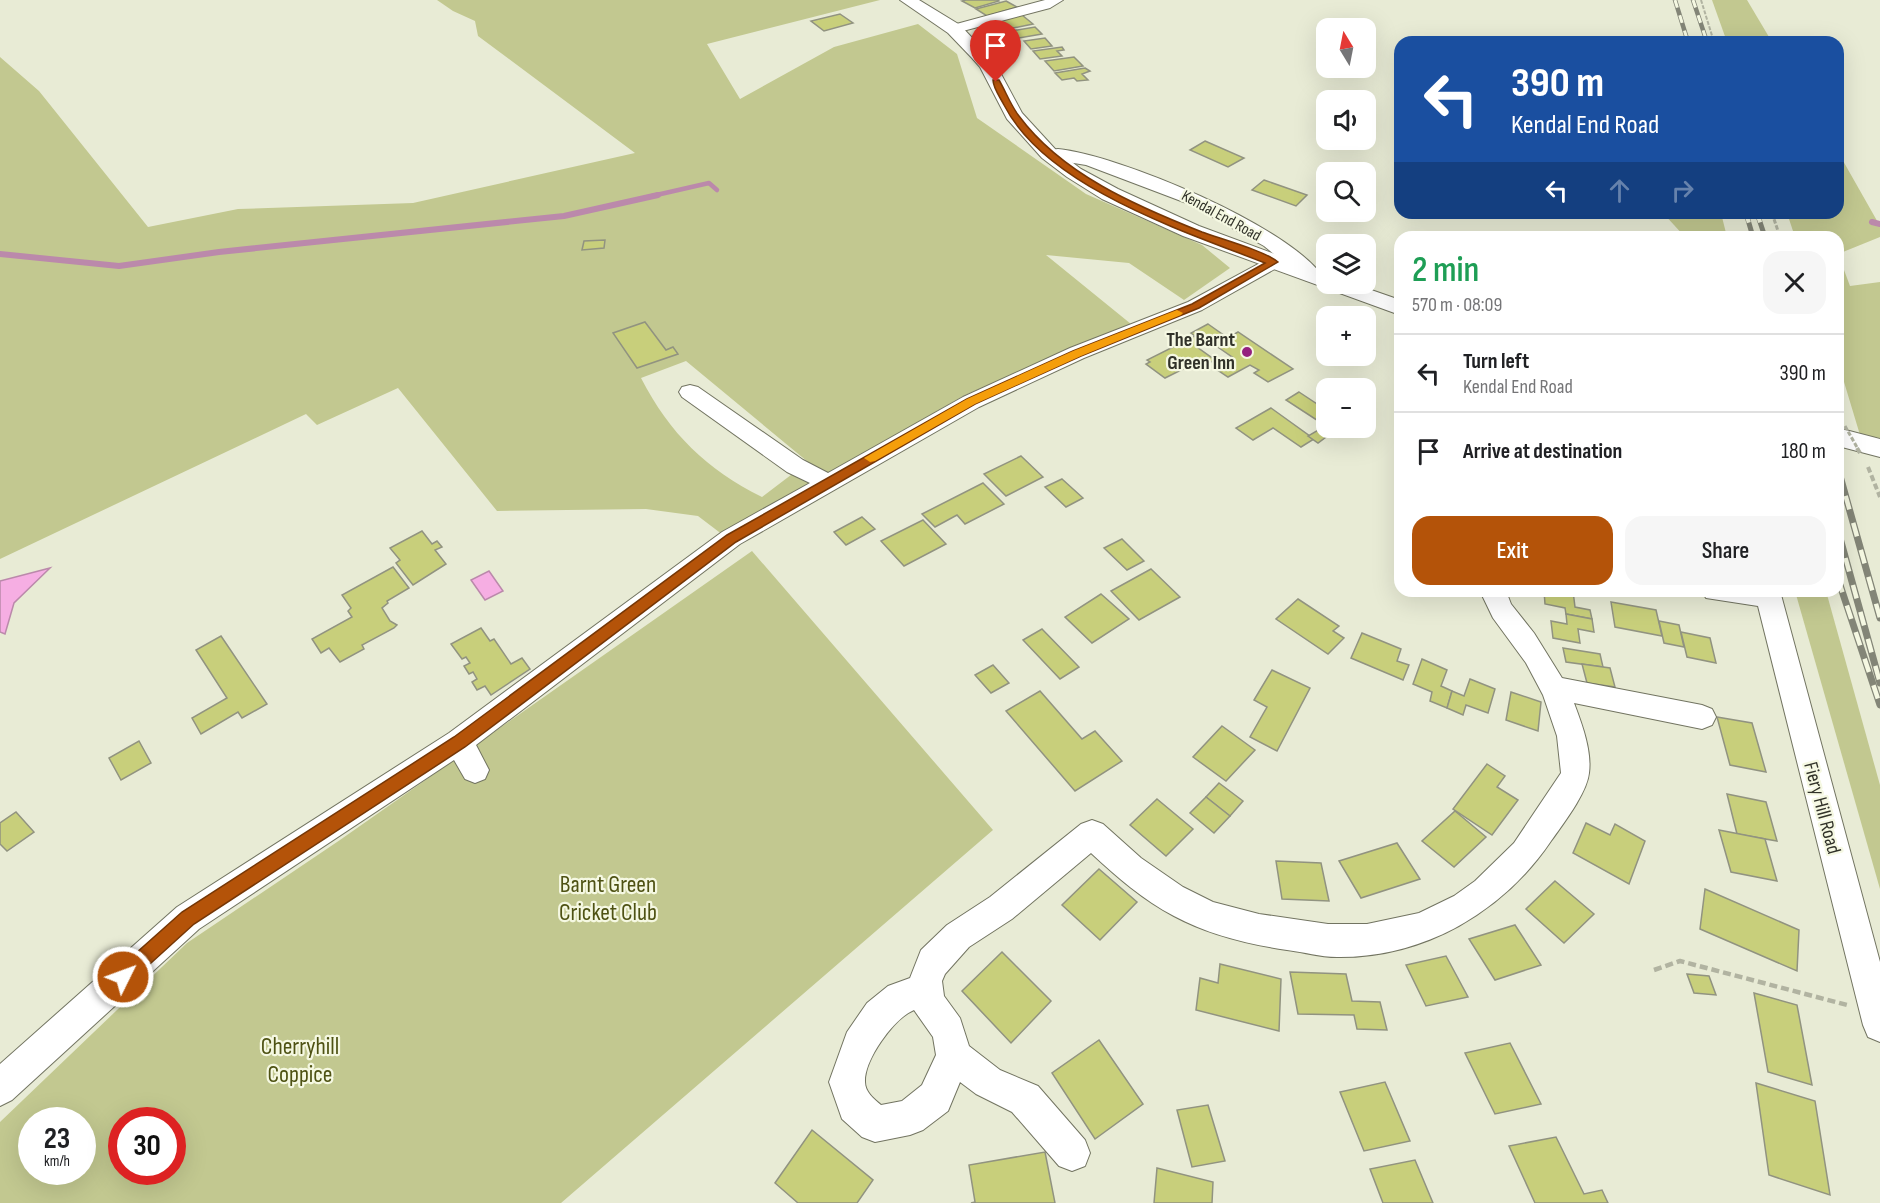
<!DOCTYPE html>
<meta charset="utf-8">
<style>
body{margin:0;font-family:"Sofia Sans Condensed",sans-serif;background:#f6f6f6;color:#202124;height:100vh;display:flex;flex-direction:column;font-size:22px;white-space:nowrap}
*{box-sizing:border-box;margin:0}
p{font-size:20px;color:#757577}
.icon{flex:none;width:33px;height:33px;fill:none;stroke:currentColor;stroke-width:2;stroke-linecap:round;stroke-linejoin:round}
.map{position:relative;flex:1;overflow:hidden}
.sheet{position:absolute;left:1394px;top:231px;width:450px;height:366px;display:flex;flex-direction:column;background:#fff;border-radius:18px;box-shadow:0 6px 24px #0002}
.sheet>*{flex:none}
.hud{position:absolute;left:1394px;top:36px;width:450px;height:183px;border-radius:18px;box-shadow:0 6px 24px #0002;background:#1a4fa0;color:#fff;overflow:hidden}
.needle{width:39px;rotate:350deg}
.controls{position:absolute;left:1316px;top:18px;display:grid;gap:12px}
.controls a{display:grid;place-items:center;width:60px;height:60px;border-radius:12px;background:#fff;box-shadow:0 6px 24px #0002;font-size:30px}
.speed{position:absolute;left:18px;top:1107px;display:flex;gap:12px;font-size:30px;font-weight:700;text-align:center}
.speed>*{display:grid;place-content:center;width:78px;height:78px;border-radius:50%;background:#fff;box-shadow:0 6px 24px #0002;line-height:1}
.speed small{font-size:15px;font-weight:400}
.speed .limit{border:9px solid #d22;background:#fff;color:#111}
.pin{position:absolute;display:grid;place-items:center;width:51px;height:51px;color:#fff;margin:-62px -26px;border-radius:50% 50% 50% 0;rotate:-45deg;box-shadow:0 0 6px #0007}
.pin .icon{rotate:45deg}
.me{position:absolute;width:66px;margin:-33px;rotate:48deg;stroke-linejoin:round;filter:drop-shadow(0 0 4px #0008)}
.turn{display:flex;align-items:center;gap:21px;height:126px;padding:0 18px;font-size:27px}
.turn .icon{width:78px;height:78px;stroke-width:2.5}
.turn b{display:block;font-size:42px;line-height:51px}
.lanes{display:flex;align-items:center;height:57px;padding:0 18px;background:#0003;justify-content:center;gap:30px;direction:ltr}
.lanes .off{opacity:.35}
.round{display:grid;place-items:center;flex:none;width:63px;height:63px;border-radius:18px;background:#f6f6f6}
.head{display:flex;align-items:center;justify-content:space-between;height:102px;padding:0 18px}
h1{font-size:36px;font-weight:600;line-height:45px;color:#1e9e55}
.primary-button{display:flex;gap:12px;margin-top:auto;padding:12px 18px}
.primary-button a{flex:1;height:69px;border-radius:18px;background:#b45309;color:#fff;font-size:24px;font-weight:600;line-height:69px;text-align:center}
.primary-button a+a{background:#f6f6f6;color:#202124}
ul{padding:0;list-style:none}
li{display:flex;align-items:center;gap:18px;height:78px;padding:0 18px;border-top:2px solid #e0e0e0}
li div{flex:1}
li b{display:block;font-size:22px}
li em{font-style:normal}
.map>svg:first-child{display:block}
.green{fill:#c2c890;fill-rule:evenodd}
.water{fill:#f6aee3;stroke:#bb89ab;stroke-width:1.5}
.lines{fill:none;stroke-linecap:round;stroke-linejoin:round}
.stream-far1{stroke:#bb89ab;stroke-width:4.5}
.stream{stroke:#bb89ab;stroke-width:6}
.building{fill:#c8cf7b;stroke:#919380;stroke-width:1.5}
.minor-casing{stroke:#727461;stroke-width:2}
.major-casing{stroke:#727461;stroke-width:2}
.path-far3{stroke:#b1b3a1;stroke-width:2;stroke-dasharray:4 1.5;stroke-linecap:butt}
.path-far2{stroke:#b1b3a1;stroke-width:3;stroke-dasharray:4.5 2;stroke-linecap:butt}
.path-far1{stroke:#b1b3a1;stroke-width:4;stroke-dasharray:6 3;stroke-linecap:butt}
.path{stroke:#b1b3a1;stroke-width:4.5;stroke-dasharray:8 4;stroke-linecap:butt}
.minor{fill:#fff;fill-rule:evenodd}
.major{fill:#fff;fill-rule:evenodd}
.rail-far2-casing{stroke:#838577;stroke-width:4.5}
.rail-far1-casing{stroke:#838577;stroke-width:5}
.rail-casing{stroke:#838577;stroke-width:7}
.rail-far2{stroke:#f5f8e2;stroke-width:3;stroke-dasharray:8;stroke-linecap:butt}
.rail-far1{stroke:#f5f8e2;stroke-width:4;stroke-dasharray:10;stroke-linecap:butt}
.rail{stroke:#f5f8e2;stroke-width:4.5;stroke-dasharray:14;stroke-linecap:butt}
.path-bridge-far1{stroke:#b1b3a1;stroke-width:3;stroke-dasharray:4.5 2;stroke-linecap:butt}
.path-bridge{stroke:#b1b3a1;stroke-width:4;stroke-dasharray:6 3;stroke-linecap:butt}
.route{fill:#b45309;stroke:#753606;stroke-width:1.5}
.slow{fill:#f59e0b}
.poi-dot{fill:#94217f;stroke:#f5f8e2;stroke-width:2}
.labels{text-anchor:middle;dominant-baseline:central;stroke-width:4.5;stroke-linejoin:round;paint-order:stroke}
.far-street-label{font-size:16px;fill:#313229;stroke:#f5f8e2}
.poi-label{font-size:20px;font-weight:bold;fill:#313229;stroke:#f5f8e2;text-anchor:end}
.street-label{font-size:20px;fill:#313229;stroke:#f5f8e2}
.near-park-label{font-size:24px;fill:#4e5213;stroke:#f5f8e2}
</style>
<div class="map">
<svg width="1880" height="1203" viewBox="0 0 1880 1203">
<rect width="100%" height="100%" fill="#e8ebd5"/>
<g class="green">
<path d="M437,0H880L707,44L740,99L834,47L918,24L957,54L977,118L1086,194L1202,245L1230,268L1184,300L1129,263L1046,255L1131,324L965,395L723,535L698,516L646,509L497,511L398,388L317,425L306,414L0,559V57L39,91L148,227L238,209L413,203L635,153L478,36L475,21L453,11ZM686,361L808,462L762,497C706,469 670,434 641,378Z"/>
<path d="M1712,0H1747L1772,42H1727Z"/>
<path d="M1838,152L1880,226V237L1838,254L1850,286L1880,282V438L1860,435L1838,362V237H1795L1787,213H1838Z"/>
<path d="M1663,213H1721L1727,237H1685Z"/>
<path d="M752,551L993,830L561,1203H0V1122L187,943L340,840ZM32,1120H82V1172H32ZM122,1120H172V1172H122Z"/>
<path d="M1795,591H1826L1880,785V889Z"/>
</g>
<g class="water">
<path d="M50,568L14,603L5,634L0,632V581Z"/>
<path d="M489,571L503,591L485,600L471,580Z"/>
</g>
<g class="lines">
<path class="stream-far1" d="M652,196L709,183L717,190"/>
<g class="stream">
<path d="M1872,222L1880,224"/>
<path d="M0,254L119,266L219,252L564,216L658,195"/>
</g>
</g>
<g class="building">
<path d="M966,0H998L999,1L975,8L962,1Z"/>
<path d="M1006,1L1017,7L987,16L976,9Z"/>
<path d="M840,14L853,23L824,31L811,21Z"/>
<path d="M1022,15L1033,24L1008,29L999,21Z"/>
<path d="M1035,27L1042,34L1019,38L1011,31Z"/>
<path d="M1045,38L1052,46L1031,49L1024,41Z"/>
<path d="M1062,47L1064,50L1057,51L1062,56L1040,59L1033,51Z"/>
<path d="M1074,57L1083,66L1054,71L1045,61Z"/>
<path d="M1085,68L1090,71L1082,74L1088,80L1077,81L1074,78L1062,80L1055,73Z"/>
<path d="M1205,141L1244,158L1228,167L1190,150Z"/>
<path d="M1264,180L1307,195L1296,206L1252,190Z"/>
<path d="M605,240L604,248L582,250L584,241Z"/>
<path d="M645,322L666,350L673,347L678,354L637,368L613,333Z"/>
<path d="M1208,324L1228,338L1238,332L1293,369L1268,382L1254,373L1259,370L1250,365L1228,377L1213,367L1232,357L1209,341L1197,347L1215,360L1197,369L1191,365L1165,378L1146,364L1150,362L1147,360L1195,336L1191,333Z"/>
<path d="M1299,392L1326,410V426L1286,400Z"/>
<path d="M1271,408L1314,439L1301,447L1273,428L1253,440L1236,428Z"/>
<path d="M1325,426L1334,431L1318,443L1308,436Z"/>
<path d="M1021,456L1043,477L1006,496L984,474Z"/>
<path d="M1062,479L1083,498L1066,507L1045,487Z"/>
<path d="M983,483L1004,504L965,524L957,515L935,527L922,514Z"/>
<path d="M862,517L875,529L846,545L834,532Z"/>
<path d="M923,520L946,544L904,566L881,541Z"/>
<path d="M422,531L432,544L437,541L442,547L435,550L446,564L413,585L396,563L400,560L390,548Z"/>
<path d="M1122,539L1144,561L1127,570L1104,548Z"/>
<path d="M393,567L409,588L387,601L388,603L382,608L390,621L397,625L394,628L362,645L364,649L340,662L329,648L321,653L312,639L352,617L348,611L351,608L342,595Z"/>
<path d="M1151,569L1180,597L1139,620L1111,591Z"/>
<path d="M1544,591H1573L1575,607L1590,610L1592,619L1566,614L1565,608L1545,604Z"/>
<path d="M1101,594L1129,619L1092,643L1065,617Z"/>
<path d="M1298,599L1339,626L1333,631L1344,638L1328,654L1276,619Z"/>
<path d="M1611,602L1656,610L1662,636L1615,627Z"/>
<path d="M1566,614L1592,619L1594,632L1578,629L1580,643L1553,638L1551,621L1567,624Z"/>
<path d="M1659,621L1679,625L1684,647L1664,643Z"/>
<path d="M481,628L490,641L494,639L511,664L522,658L530,669L491,695L485,686L477,690L472,682L477,679L473,672L469,674L464,666L470,663L466,657L462,659L451,644Z"/>
<path d="M1042,629L1079,667L1060,679L1023,640Z"/>
<path d="M1681,632L1710,638L1716,663L1687,657Z"/>
<path d="M1362,633L1401,649L1397,661L1409,665L1403,680L1351,658Z"/>
<path d="M221,636L267,704L242,718L238,712L201,734L192,718L227,698L196,650Z"/>
<path d="M1563,648L1600,654L1603,667L1566,662Z"/>
<path d="M1422,659L1447,670L1441,686L1452,691L1447,708L1430,701L1432,692L1413,684Z"/>
<path d="M1582,664L1610,668L1615,687L1587,683Z"/>
<path d="M993,665L1009,683L991,693L975,675Z"/>
<path d="M1272,670L1310,688L1277,751L1250,737L1267,707L1254,700Z"/>
<path d="M1470,679L1495,689L1488,713L1466,705L1463,715L1447,708L1452,691L1464,696Z"/>
<path d="M1040,691L1082,739L1095,731L1122,761L1075,791L1006,711Z"/>
<path d="M1511,692L1541,702L1538,731L1506,720Z"/>
<path d="M1717,717L1752,723L1766,772L1730,765Z"/>
<path d="M1222,726L1255,750L1226,781L1193,757Z"/>
<path d="M139,741L151,763L121,780L109,758Z"/>
<path d="M1487,764L1505,776L1497,787L1518,800L1492,835L1453,809Z"/>
<path d="M1219,783L1243,801L1230,816L1206,797Z"/>
<path d="M1727,794L1766,802L1777,841L1737,834Z"/>
<path d="M1206,797L1230,816L1214,833L1190,813Z"/>
<path d="M1157,799L1193,829L1166,856L1130,825Z"/>
<path d="M1455,811L1486,837L1454,867L1422,841Z"/>
<path d="M16,812L34,832L7,851L0,844V823Z"/>
<path d="M1586,823L1610,835L1615,824L1645,841L1629,884L1573,853Z"/>
<path d="M1719,830L1765,839L1777,881L1731,872Z"/>
<path d="M1397,843L1420,879L1361,898L1339,861Z"/>
<path d="M1276,861L1321,863L1329,901L1282,899Z"/>
<path d="M1099,869L1137,902L1100,940L1062,905Z"/>
<path d="M1555,881L1594,914L1564,943L1526,909Z"/>
<path d="M1705,889L1799,930L1797,971L1700,929Z"/>
<path d="M1515,925L1541,965L1495,980L1469,939Z"/>
<path d="M1002,952L1051,1001L1011,1043L962,991Z"/>
<path d="M1446,956L1468,997L1426,1006L1406,965Z"/>
<path d="M1220,964L1281,979L1279,1031L1196,1010L1200,978L1218,983Z"/>
<path d="M1290,972L1346,974L1352,1001L1380,1002L1387,1030L1357,1029L1354,1015L1298,1014Z"/>
<path d="M1687,974L1709,976L1716,995L1694,993Z"/>
<path d="M1754,993L1797,1005L1812,1085L1768,1072Z"/>
<path d="M1099,1040L1143,1104L1095,1139L1052,1073Z"/>
<path d="M1510,1043L1541,1104L1495,1114L1465,1053Z"/>
<path d="M1385,1082L1410,1141L1364,1151L1340,1092Z"/>
<path d="M1756,1083L1815,1101L1830,1195L1769,1175Z"/>
<path d="M1208,1105L1225,1161L1192,1167L1177,1110Z"/>
<path d="M812,1130L873,1180L857,1203H798L775,1183Z"/>
<path d="M1556,1137L1584,1194L1602,1190L1608,1203H1535L1509,1146Z"/>
<path d="M1045,1152L1055,1203H971L975,1202L969,1165Z"/>
<path d="M1415,1160L1433,1203H1383L1370,1169Z"/>
<path d="M1157,1168L1213,1182L1212,1203H1154Z"/>
</g>
<g class="lines">
<g class="minor-casing">
<g id="minor">
<path d="M1045,0H1063L1050,8L959,32L954,33L947,29L949,26Z"/>
<path d="M1058,149C1119,155 1289,226 1323,277L1321,281H1307L1264,246L1189,204L1086,165L1049,159L1041,154L1043,151Z"/>
<path d="M1273,256L1280,258L1282,262L1280,266L1202,310L1084,358L979,407L740,544L476,745L489,770L485,779L475,783L465,779L454,760L199,929L12,1100L0,1106V1064L177,907L449,733L722,532L810,483L787,472L682,397L679,392L682,387L690,385L698,387L803,460L828,473L963,397L1070,348L1188,302Z"/>
<path d="M1480,591H1506L1511,604L1534,633L1562,678L1702,705L1712,709L1716,717L1712,725L1702,729L1574,703C1582,724 1592,751 1589,773C1587,793 1563,824 1551,841C1503,912 1424,958 1337,957C1320,957 1304,952 1287,950C1248,944 1209,935 1174,916C1143,900 1117,877 1091,853L1012,919L969,947L945,974L942,981L944,996L960,1018L969,1046L1000,1070L1038,1086L1085,1140L1090,1153L1085,1166L1072,1171L1059,1166L1012,1112L976,1094L960,1082L948,1111L923,1130L910,1135L875,1142L862,1137L842,1119L829,1082L847,1032L867,1003L888,986L910,978L921,950L947,925L990,897L1081,824L1092,820L1103,824L1141,858L1183,887L1213,902L1259,914L1328,924H1367L1419,913L1454,896L1475,881L1514,843L1561,773L1557,736L1543,695L1526,663L1493,618ZM914,1010L933,1037L936,1055L922,1085L902,1101L881,1105C874,1099 865,1092 865,1082C864,1060 894,1018 914,1010Z"/>
<path d="M1702,591H1780L1880,962V1042L1868,1037L1863,1025L1758,606L1706,598Z"/>
</g>
</g>
<g class="major-casing">
<g id="major">
<path d="M900,0H919L960,25L994,61L1022,113L1056,150L1081,169L1118,189L1199,226L1326,273V284H1354L1400,300V315L1183,236L1102,199L1067,177L1042,158L1007,119L980,67L972,58L948,33Z"/>
<path d="M1838,428L1880,439V457L1838,446Z"/>
</g>
</g>
<path class="path-far3" d="M1701,0L1714,42"/>
<g class="path-far2">
<path d="M1772,213L1780,237"/>
<path d="M1838,406L1842,417"/>
</g>
<path class="path-far1" d="M1868,467L1880,497"/>
<path class="path" d="M1654,970L1680,961L1847,1005"/>
<use href="#minor" class="minor"/>
<use href="#major" class="major"/>
<g class="rail-far2-casing">
<g id="rail-far2">
<path d="M1675,0L1688,42"/>
<path d="M1693,0L1707,42"/>
</g>
</g>
<g class="rail-far1-casing">
<g id="rail-far1">
<path d="M1746,213L1753,237"/>
<path d="M1757,213L1765,237"/>
</g>
</g>
<g class="rail-casing">
<g id="rail">
<path d="M1838,469L1880,618"/>
<path d="M1838,531L1880,683"/>
<path d="M1838,579L1880,705"/>
</g>
</g>
<use href="#rail-far2" class="rail-far2"/>
<use href="#rail-far1" class="rail-far1"/>
<use href="#rail" class="rail"/>
<path class="path-bridge-far1" d="M1845,426L1858,449"/>
<path class="path-bridge" d="M1857,448L1860,453"/>
</g>
<path class="route" d="M993,80H999C1006,92 1011,106 1019,116C1062,174 1136,206 1202,232C1221,239 1265,251 1278,262L1199,308L1081,356L975,404L736,542L465,747L194,924L129,983L123,986L116,983L114,977L116,971L182,912L454,737L727,535L967,399L1073,351L1192,304L1265,263C1183,231 1046,187 1004,105C1000,97 993,88 993,80Z"/>
<path class="slow" d="M1177,310L1183,313L1181,315L1081,356L975,404L875,461L870,462L864,458L967,399L1073,351Z"/>
<circle class="poi-dot" cx="1247" cy="352" r="6"/>
<g class="labels">
<g class="far-street-label">
<text transform="translate(1221 216) rotate(29)">Kendal End Road</text>
</g>
<g class="poi-label">
<text x="1235" y="340">The Barnt<tspan x="1235" dy="23">Green Inn</tspan></text>
</g>
<g class="street-label">
<text transform="translate(1822 808) rotate(75)">Fiery Hill Road</text>
</g>
<g class="near-park-label">
<text x="608" y="884">Barnt Green<tspan x="608" dy="28">Cricket Club</tspan></text>
<text x="300" y="1046">Cherryhill<tspan x="300" dy="28">Coppice</tspan></text>
</g>
</g>
</svg>
<div class="controls">
<a><svg class="needle" viewBox="-14 -14 28 28"><path d="M0-13l5 13h-10z" fill="#e53935"/><path d="M0 13l5-13h-10z" fill="#757577"/></svg></a>
<a><svg class="icon" aria-label="sound" viewBox="0 0 24 24"><path d="M4 9h4l5-4v14l-5-4H4zM17 9q2 3 0 6"/></svg></a>
<a><svg class="icon" aria-label="search" viewBox="0 0 24 24"><circle cx="10" cy="10" r="6"/><path d="M15 15l6 6"/></svg></a>
<a><svg class="icon" aria-label="layers" viewBox="0 0 24 24"><path d="M12 4l9 5-9 5-9-5zM3 14l9 5 9-5"/></svg></a>
<a>+</a>
<a>−</a>
</div>
<div class="speed"><div>23<small>km/h</small></div><div class="limit">30</div></div>
<div class="pin" style="left:996px;top:82px;background:#d93025"><svg class="icon" aria-label="arrive" viewBox="0 0 24 24"><path d="M6 21V4h12l-3 4 3 4H6"/></svg></div>
<svg class="me" style="left:123px;top:977px" viewBox="-20 -20 40 40"><circle r="17" fill="#b45309" stroke="#fff" stroke-width="3"/><path d="M0-11L8 9 0 5-8 9z" fill="#fff"/></svg>
<div class="hud">
<div class="turn"><svg class="icon" aria-label="left" viewBox="0 0 24 24"><path d="M17 20v-9H6M10 6l-5 5 5 5"/></svg><div><b>390 m</b>Kendal End Road</div></div>
<div class="lanes"><svg class="icon" aria-label="left" viewBox="0 0 24 24"><path d="M17 20v-9H6M10 6l-5 5 5 5"/></svg><svg class="icon off" aria-label="ahead" viewBox="0 0 24 24"><path d="M12 20V5M6 11l6-6 6 6"/></svg><svg class="icon off" aria-label="right" viewBox="0 0 24 24"><path d="M7 20v-9h11M14 6l5 5-5 5"/></svg></div>
</div>
<section class="sheet">
<div class="head"><div><h1>2 min</h1><p>570 m · 08:09</p></div><a class="round"><svg class="icon" aria-label="close" viewBox="0 0 24 24"><path d="M6 6l12 12M18 6L6 18"/></svg></a></div>
<ul>
<li><svg class="icon" aria-label="left" viewBox="0 0 24 24"><path d="M17 20v-9H6M10 6l-5 5 5 5"/></svg><div><b>Turn left</b><p>Kendal End Road</p></div><em>390 m</em></li>
<li><svg class="icon" aria-label="arrive" viewBox="0 0 24 24"><path d="M6 21V4h12l-3 4 3 4H6"/></svg><div><b>Arrive at destination</b></div><em>180 m</em></li>
</ul>
<div class="primary-button"><a>Exit</a><a>Share</a></div>
</section>
</div>
